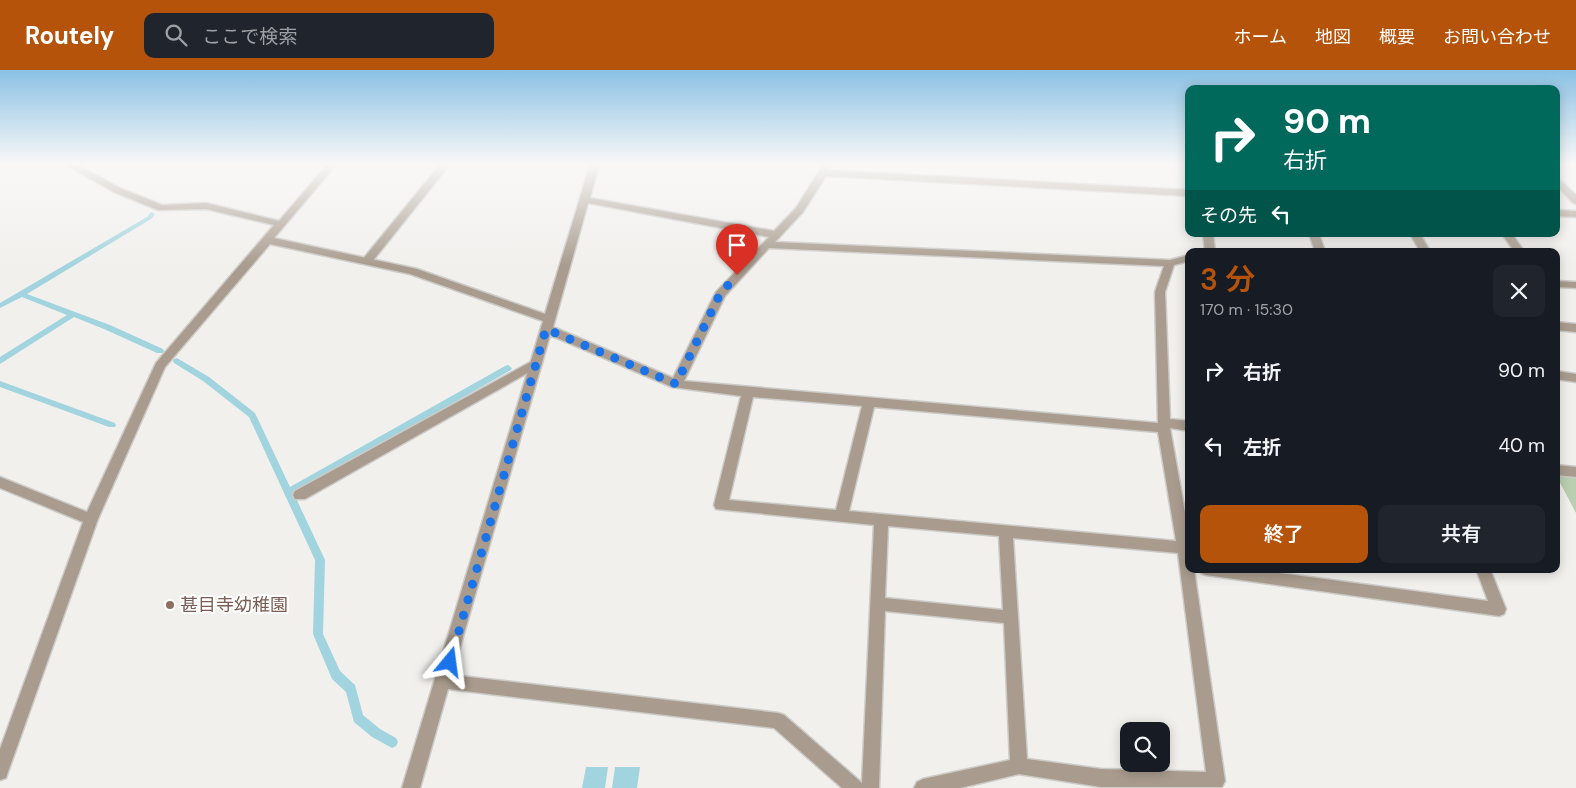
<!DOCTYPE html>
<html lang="ja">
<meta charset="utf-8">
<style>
body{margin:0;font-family:"DM Sans","Noto Sans JP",sans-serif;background:#20242c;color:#f1f3f6;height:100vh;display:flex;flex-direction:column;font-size:19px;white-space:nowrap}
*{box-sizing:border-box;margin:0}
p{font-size:16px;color:#9ea1a6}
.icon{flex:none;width:28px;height:28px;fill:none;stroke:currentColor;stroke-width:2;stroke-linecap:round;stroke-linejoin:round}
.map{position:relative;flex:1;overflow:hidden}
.drawer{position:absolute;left:1185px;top:178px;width:375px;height:325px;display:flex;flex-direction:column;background:#171b24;border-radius:10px;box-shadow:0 2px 12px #0003}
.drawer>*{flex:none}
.hud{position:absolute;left:1185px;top:15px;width:375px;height:152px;border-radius:10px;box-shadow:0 2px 12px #0003;background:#00695c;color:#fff;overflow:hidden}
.buttons{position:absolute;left:1120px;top:652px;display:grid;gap:10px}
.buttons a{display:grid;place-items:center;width:50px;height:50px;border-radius:10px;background:#171b24;box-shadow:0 2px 12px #0003;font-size:25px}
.pin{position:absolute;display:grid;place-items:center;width:42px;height:42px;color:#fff;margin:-51px -21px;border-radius:50% 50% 50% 0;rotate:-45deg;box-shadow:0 0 5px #0007}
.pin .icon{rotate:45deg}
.me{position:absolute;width:55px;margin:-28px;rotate:16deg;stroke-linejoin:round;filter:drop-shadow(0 0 4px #0008)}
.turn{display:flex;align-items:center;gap:18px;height:105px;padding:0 15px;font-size:22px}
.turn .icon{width:65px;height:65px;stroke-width:2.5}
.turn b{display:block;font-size:35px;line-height:42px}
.then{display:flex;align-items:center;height:48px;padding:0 15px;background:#0003;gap:10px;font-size:19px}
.round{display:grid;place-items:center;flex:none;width:52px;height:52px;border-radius:10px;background:#20242c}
.overview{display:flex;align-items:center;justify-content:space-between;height:85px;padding:0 15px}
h1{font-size:30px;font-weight:600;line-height:38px;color:#b45309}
.cta{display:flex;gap:10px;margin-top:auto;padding:10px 15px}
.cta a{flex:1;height:58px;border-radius:10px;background:#b45309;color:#fff;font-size:20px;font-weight:600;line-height:58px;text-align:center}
.cta a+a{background:#20242c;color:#f1f3f6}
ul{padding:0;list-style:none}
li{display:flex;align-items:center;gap:15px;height:75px;padding:0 15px}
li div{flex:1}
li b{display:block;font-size:19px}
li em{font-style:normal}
header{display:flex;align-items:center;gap:30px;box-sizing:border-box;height:70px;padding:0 25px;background:#b45309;color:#fff}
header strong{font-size:24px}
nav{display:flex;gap:28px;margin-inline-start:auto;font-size:18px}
.search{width:350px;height:45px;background:#20242c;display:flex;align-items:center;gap:12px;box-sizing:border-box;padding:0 18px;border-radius:10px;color:#9ea1a6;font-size:19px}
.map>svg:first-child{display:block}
.green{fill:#b9cfaf}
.water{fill:#a1d4df}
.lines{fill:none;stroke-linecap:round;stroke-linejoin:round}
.stream{fill:#a1d4df;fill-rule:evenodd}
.service-casing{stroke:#cccbc8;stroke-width:3}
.minor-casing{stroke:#cccbc8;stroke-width:3}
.service{fill:#a99c8e;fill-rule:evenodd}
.minor{fill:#a99c8e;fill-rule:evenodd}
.route{stroke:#1a73e8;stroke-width:9;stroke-dasharray:0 16.2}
.education-dot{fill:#8d6e63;stroke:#fff;stroke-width:2}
.labels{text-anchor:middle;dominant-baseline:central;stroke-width:4;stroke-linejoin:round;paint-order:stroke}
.education-label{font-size:18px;fill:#785e54;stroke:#fff;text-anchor:start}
</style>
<header>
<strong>Routely</strong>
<div class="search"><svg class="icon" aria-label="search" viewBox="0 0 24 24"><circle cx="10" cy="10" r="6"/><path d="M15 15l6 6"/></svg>ここで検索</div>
<nav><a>ホーム</a><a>地図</a><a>概要</a><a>お問い合わせ</a></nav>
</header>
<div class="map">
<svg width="1576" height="718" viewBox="0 0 1576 718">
<rect width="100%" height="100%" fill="#f1f0ed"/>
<path class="green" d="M1556,405L1576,408V443Z"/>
<g class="water">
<path d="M586,697H608L605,718H582Z"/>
<path d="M615,697H640L637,718H612Z"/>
</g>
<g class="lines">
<g class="stream">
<path d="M152,142L155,144L151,149L27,224L110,255L163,279L164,281L163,283H157L104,259L74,247L0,294V287L67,245L22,227L0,238V233L147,147L150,143Z"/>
<path d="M177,288L209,307L255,343L290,417L505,296L508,295L512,298L511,300L294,424L325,490L323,564L340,601L355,615L363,645L380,659L396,668L398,672L396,676L392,678L372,667L354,652L346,622L332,609L313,564L315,490L249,347L203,311L174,293L173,291L174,289Z"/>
<path d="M0,311L115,353L116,355L115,357H109L0,317Z"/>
</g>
<g class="service-casing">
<g id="service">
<path d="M439,96L447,98L371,193H363V189Z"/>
<path d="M536,289L542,293L540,296L305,429H295L293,425L295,421Z"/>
</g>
</g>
<g class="minor-casing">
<g id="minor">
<path d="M66,95H78L120,118L162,135L206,133L279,151L327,95H336L274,168L417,199L545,244L590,95H599L590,128L774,161L796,138L823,95H832L829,100L1189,120V126L826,106L803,142L775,172L1170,190L1189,185V191L1174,195L1165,222L1170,349L1189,351V361L1170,358L1189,465V499H1194L1225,711L1222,717H1101L1019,704L960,718H914L917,712L923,709L1010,690L1004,553L885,541L879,718H842L774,658L448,619L420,718H402L543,251L410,204L270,174L165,297L98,449L8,702L6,708L0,710V679L83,452L0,418V407L87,442L156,293L274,155L206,139L158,140L114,122ZM588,133L769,167L716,222L673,308L553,257ZM769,178L1164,196L1155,222L1158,353L684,311L725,226ZM550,265L672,317L741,326L714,435L716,439L874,455L862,713L784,645L778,643L452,605ZM753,327L862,336L836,440L729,430ZM874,337L1158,362L1176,471L849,441ZM888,456L999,466L1003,540L885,528ZM1013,468L1178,483L1206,702L1101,699L1027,689Z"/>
<path d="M1556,106L1576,125V134L1573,133L1556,115Z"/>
<path d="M1556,140L1576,141V147L1556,146Z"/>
<path d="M1203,164H1213L1215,181H1205Z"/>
<path d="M1309,164H1319L1325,181H1315Z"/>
<path d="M1410,164H1420L1430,181H1420Z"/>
<path d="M1502,164H1512L1524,181H1514Z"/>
<path d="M1556,211L1576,212V218L1556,217Z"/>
<path d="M1556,252L1576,254V262L1556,260Z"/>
<path d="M1556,301L1576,304V312L1556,309Z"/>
<path d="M1556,395L1576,397V407L1556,405Z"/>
<path d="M1199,499H1249L1488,531L1476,499H1490L1506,539L1504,544L1499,546L1206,505L1201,503Z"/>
</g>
</g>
<use href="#service" class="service"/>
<use href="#minor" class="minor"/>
</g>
<linearGradient id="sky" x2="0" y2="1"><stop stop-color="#8bc1e4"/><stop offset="0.48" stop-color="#f9f8f7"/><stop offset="1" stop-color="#f9f8f7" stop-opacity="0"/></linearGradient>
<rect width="1576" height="196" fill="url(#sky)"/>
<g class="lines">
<path class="route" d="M450,592L546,259L676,314L720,224L737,205"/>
</g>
<circle class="education-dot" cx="170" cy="535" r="5"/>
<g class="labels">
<g class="education-label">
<text x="180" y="535">甚目寺幼稚園</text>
</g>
</g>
</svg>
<div class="buttons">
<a><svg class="icon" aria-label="search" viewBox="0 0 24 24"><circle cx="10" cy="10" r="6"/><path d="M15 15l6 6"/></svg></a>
</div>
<div class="pin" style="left:737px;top:205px;background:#d93025"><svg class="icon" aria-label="arrive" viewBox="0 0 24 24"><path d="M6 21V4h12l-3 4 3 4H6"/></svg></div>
<svg class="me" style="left:450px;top:592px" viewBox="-20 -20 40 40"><path d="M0-17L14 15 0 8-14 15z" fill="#1a73e8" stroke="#fff" stroke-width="4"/></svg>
<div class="hud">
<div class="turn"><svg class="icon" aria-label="right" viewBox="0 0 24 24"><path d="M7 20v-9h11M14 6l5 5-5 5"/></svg><div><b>90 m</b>右折</div></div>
<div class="then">その先<svg class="icon" aria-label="left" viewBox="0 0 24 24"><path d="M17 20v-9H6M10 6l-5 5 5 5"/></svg></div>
</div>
<section class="drawer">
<div class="overview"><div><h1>3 分</h1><p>170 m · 15:30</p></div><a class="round"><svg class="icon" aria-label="close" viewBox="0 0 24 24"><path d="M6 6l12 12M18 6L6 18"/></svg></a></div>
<ul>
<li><svg class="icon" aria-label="right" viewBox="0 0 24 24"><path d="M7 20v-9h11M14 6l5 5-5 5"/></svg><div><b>右折</b></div><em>90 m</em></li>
<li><svg class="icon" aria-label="left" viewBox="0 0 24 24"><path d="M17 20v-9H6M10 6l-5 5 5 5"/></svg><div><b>左折</b></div><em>40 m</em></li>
</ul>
<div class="cta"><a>終了</a><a>共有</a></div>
</section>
</div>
